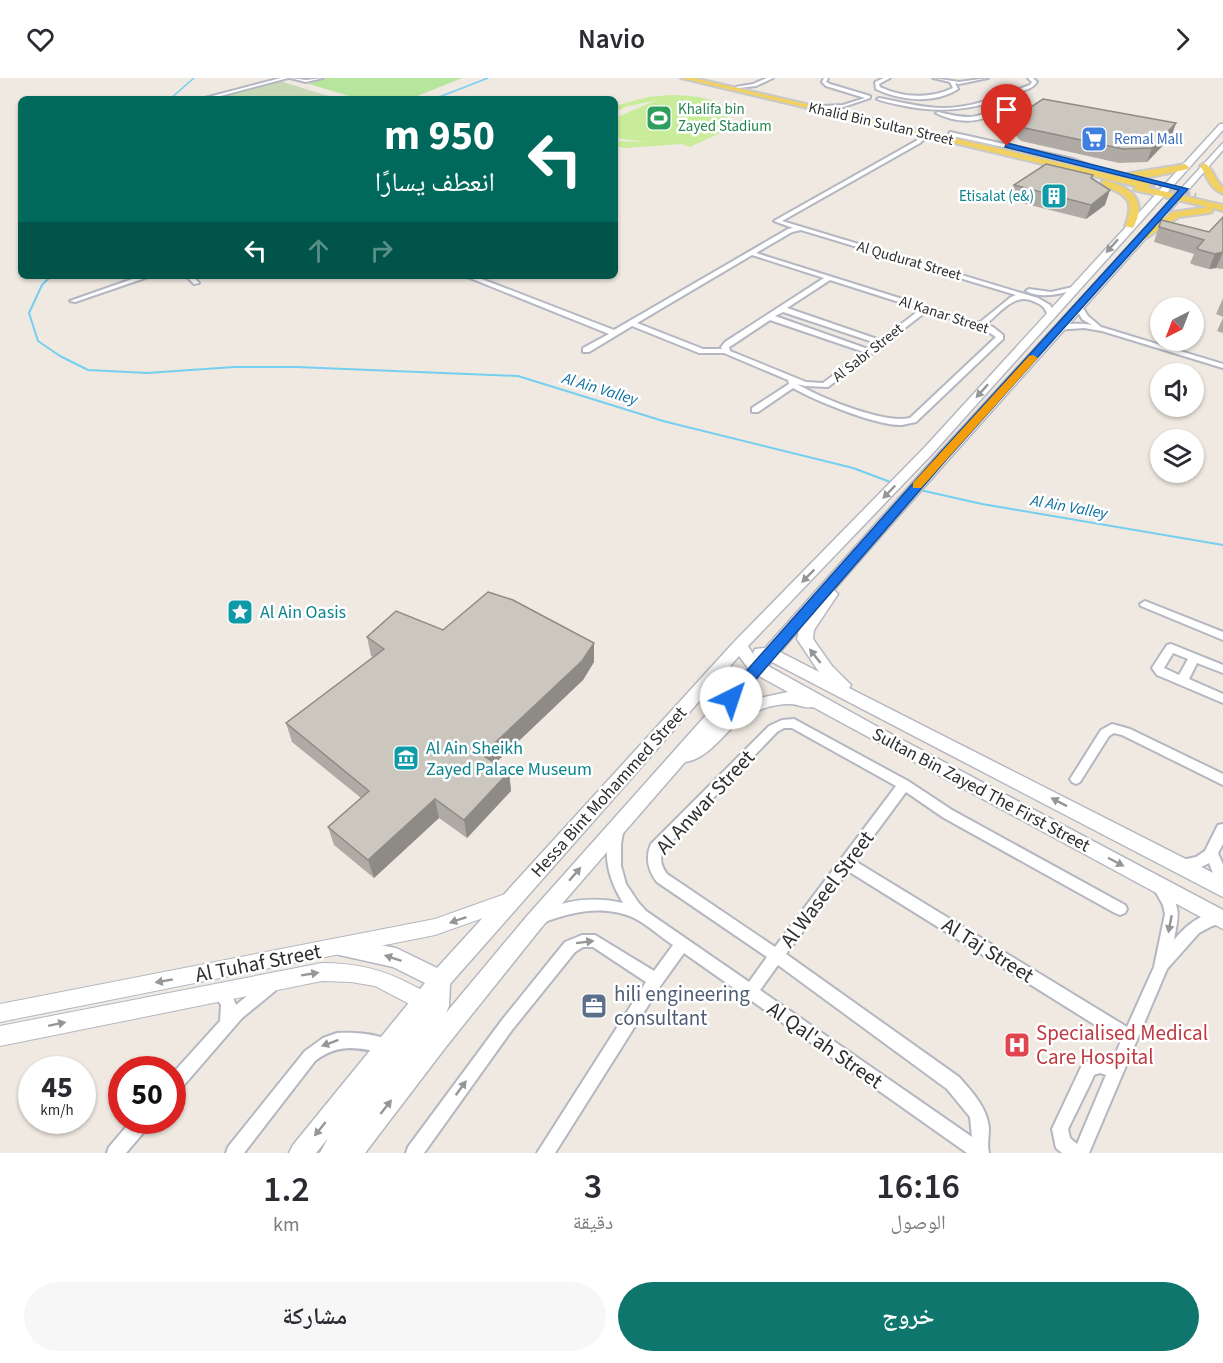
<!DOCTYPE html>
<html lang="ar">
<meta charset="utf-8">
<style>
body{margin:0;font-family:"Source Sans 3","Noto Naskh Arabic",sans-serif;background:#f7f7f7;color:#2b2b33;direction:rtl;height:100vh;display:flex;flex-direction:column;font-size:22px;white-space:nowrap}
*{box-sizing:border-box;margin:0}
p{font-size:20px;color:#7c7c81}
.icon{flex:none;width:33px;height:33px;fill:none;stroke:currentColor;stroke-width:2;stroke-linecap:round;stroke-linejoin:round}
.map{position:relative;height:1075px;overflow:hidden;direction:ltr}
.details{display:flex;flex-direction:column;background:#fff;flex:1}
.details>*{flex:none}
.banner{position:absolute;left:18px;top:18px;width:600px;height:183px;border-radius:9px;box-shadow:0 2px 4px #0004;direction:rtl;background:#00695c;color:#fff;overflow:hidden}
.needle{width:39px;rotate:222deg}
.controls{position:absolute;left:1150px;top:219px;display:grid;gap:12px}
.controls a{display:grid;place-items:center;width:54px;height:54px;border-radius:50%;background:#fff;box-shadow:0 2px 4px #0004;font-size:30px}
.speed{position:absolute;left:18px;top:978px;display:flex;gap:12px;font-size:30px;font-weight:700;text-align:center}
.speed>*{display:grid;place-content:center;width:78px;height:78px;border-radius:50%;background:#fff;box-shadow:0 2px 4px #0004;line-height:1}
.speed small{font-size:15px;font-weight:400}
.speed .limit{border:9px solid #d22;background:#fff;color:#111}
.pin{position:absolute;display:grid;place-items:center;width:51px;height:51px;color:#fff;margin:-62px -26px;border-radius:50% 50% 50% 0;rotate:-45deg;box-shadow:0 0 6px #0007}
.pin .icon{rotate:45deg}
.me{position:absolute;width:66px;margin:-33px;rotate:41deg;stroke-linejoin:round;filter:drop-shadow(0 0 4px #0008)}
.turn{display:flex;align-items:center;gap:21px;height:126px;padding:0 24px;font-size:27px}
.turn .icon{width:78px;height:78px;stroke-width:2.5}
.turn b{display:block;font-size:42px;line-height:51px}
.lanes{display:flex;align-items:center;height:57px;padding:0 24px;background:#0003;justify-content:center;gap:30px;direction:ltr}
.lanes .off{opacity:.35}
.eta{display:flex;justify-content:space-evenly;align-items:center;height:102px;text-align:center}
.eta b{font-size:36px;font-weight:600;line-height:42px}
.button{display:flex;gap:12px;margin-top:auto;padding:12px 24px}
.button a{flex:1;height:69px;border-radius:36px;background:#0f766e;color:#fff;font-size:24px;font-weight:600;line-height:69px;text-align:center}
.button a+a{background:#f7f7f7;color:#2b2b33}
header{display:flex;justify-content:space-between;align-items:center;height:78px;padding:0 24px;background:#fff;font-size:27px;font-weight:600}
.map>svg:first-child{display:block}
.green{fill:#b6e59e}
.cemetery{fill:#c8d9b8}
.pitch{fill:#c9ec9a}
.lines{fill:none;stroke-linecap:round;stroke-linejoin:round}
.stream-far1{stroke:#75cff0;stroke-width:1.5}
.stream{stroke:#75cff0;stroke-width:2}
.primary-tunnel{stroke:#c8c4bd;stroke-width:8;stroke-dasharray:8 4;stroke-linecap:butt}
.minor-casing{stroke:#b4b7c1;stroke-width:4}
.tertiary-casing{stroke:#b4b7c1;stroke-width:2}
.secondary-casing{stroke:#b4b7c1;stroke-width:3}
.primary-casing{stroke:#c9c9c9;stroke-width:4}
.minor{fill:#fff;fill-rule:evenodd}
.tertiary{fill:#fff;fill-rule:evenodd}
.secondary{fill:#fff;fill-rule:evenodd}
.primary{fill:#f2d163;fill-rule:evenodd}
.wall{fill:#afaba4}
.shaded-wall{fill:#8e8b86}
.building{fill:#cbc7bf;stroke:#8e8b86;stroke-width:1.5}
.oneway{fill:#969696}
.route{fill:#1a73e8;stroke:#114b97;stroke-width:1.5}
.slow{fill:#f59e0b}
.labels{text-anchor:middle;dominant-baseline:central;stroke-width:5;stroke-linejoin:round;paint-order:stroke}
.far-leisure-label{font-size:15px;fill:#27864d;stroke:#fff;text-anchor:start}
.far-street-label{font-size:15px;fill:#2e2e2e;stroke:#fff}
.far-shop-label{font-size:15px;fill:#366cbe;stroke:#fff;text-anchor:start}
.far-culture-label{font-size:15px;fill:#0d838f;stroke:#fff;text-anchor:end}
.far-water-label{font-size:16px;font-style:italic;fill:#0d6fa3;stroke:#fff}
.culture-label{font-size:18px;fill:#0d838f;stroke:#fff;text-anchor:start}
.street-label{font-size:18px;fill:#2e2e2e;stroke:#fff}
.near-street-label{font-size:21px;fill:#2e2e2e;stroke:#fff}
.near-service-label{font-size:21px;fill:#4e5e75;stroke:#fff;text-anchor:start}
.near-health-label{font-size:21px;fill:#be3a42;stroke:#fff;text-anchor:start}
</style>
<header><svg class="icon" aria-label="forward" viewBox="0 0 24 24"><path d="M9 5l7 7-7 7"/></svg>Navio<svg class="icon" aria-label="heart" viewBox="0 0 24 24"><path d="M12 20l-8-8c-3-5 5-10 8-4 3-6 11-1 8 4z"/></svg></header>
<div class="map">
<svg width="1223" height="1075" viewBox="0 0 1223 1075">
<rect width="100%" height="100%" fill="#efe9e1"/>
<path class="green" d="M325,0H462L410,21H359L309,6Z"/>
<path class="cemetery" d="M280,3L335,20L211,21Z"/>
<path class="pitch" d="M671,17C691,18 714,18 730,33L728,40H731L729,45L737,47L690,69L682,66L625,70L615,68V63L647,64L615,60V40L657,22L625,29L615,34V28L648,19Z"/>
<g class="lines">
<g class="stream-far1">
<path d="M170,21L194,0"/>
<path d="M434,21L488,0"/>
</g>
<g class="stream">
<path d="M51,198L42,207L29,235L38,263L60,278L88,292L147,295L234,289H297L518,298L663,343L853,390L893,405"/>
<path d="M920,412L982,426L1223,467"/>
</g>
<path class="primary-tunnel" d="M1147,108L1196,119"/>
<g class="minor-casing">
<g id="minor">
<path d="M281,0H288L209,21H201Z"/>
<path d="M290,0L306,2L323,0L306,4Z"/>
<path d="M767,0H773L756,8L738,10L736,9L753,6Z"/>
<path d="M824,0H828L826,4L830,6L870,18V20L843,29L821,30L823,28L843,27L865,20L826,8L822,4Z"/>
<path d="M884,0H890L879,6L880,9C903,20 930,21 953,10L950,4L933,0L959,4L988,0L959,6L955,5L958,11C935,26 901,23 876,11L875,4Z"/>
<path d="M1028,0H1033L1037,4C1031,13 1021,12 1012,17C1006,21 1001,29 995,34C978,47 954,44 936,35L938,34C967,41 982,44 1004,20C969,33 936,35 900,27C892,25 884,24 877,21L879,20C901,24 922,30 944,30C974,30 1003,17 1030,7L1032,4Z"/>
<path d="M950,54L1073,81L1094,89L1091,91L1072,84L948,57Z"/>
<path d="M920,55L923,57L924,61L920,65L782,143L1038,220L1050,227L1055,236L1048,238C1045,230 1043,227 1035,224C1015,213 1000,235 985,247L993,249L1003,257V261L916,344C911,345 906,346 902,347C877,348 816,323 793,310L758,334H752V330L789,306L788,302L724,275H699L632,248L589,274H583V270L609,256L465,198H474L614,252L788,151L793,150L774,143L916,63L918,61L917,57ZM801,152L1016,217L1011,219L979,245L756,175L792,154ZM752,177L824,200L725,264L721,269L722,271H703L637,245ZM830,202L921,231L880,262L787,230ZM927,233L987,253L996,259L910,340C883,346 821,320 797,306L805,308L828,309ZM783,234L876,265L868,271L775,238ZM770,242L864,274L823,305L806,304L730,273L729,269L731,268Z"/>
<path d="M141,198H151L75,224L70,223Z"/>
<path d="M186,198H193L199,205L194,206Z"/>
<path d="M1073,209L1075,210V212C1059,216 1041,221 1026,213L1029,211L1051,214Z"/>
<path d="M1077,227H1081L1088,238L1101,249L1223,286V290L1102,253L1084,250L1056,252L1055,250C1065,245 1081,245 1092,247L1082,241L1075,228Z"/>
<path d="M1145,523L1223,554V562L1141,528L1140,526Z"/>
<path d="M1171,566L1223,587V595L1197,585L1189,601L1223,616V625L1157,597L1152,590L1167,567ZM1173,575L1188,581L1179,597L1164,590Z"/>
<path d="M794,641L908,703L952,732L1125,827L1127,831L1125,835L1120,837L1115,835L944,740L906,714L855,783L1127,949L1154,889L1165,836L1163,827L1154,811L1156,807L1161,805L1166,807C1181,831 1179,834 1174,862C1185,848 1204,832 1223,835V845L1212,848L1199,855L1167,891L1089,1075H1062L1056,1070L1052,1051L1083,985L1100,979L1112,984L1121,963L848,793L786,876L959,999C972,1014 987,1029 989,1050C989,1059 987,1067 989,1075H967L684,875L661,907L555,1075H537L646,904L593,869H583L575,874L512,952L424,1075H406L408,1069L502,942L565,864L582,857H595L654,893L673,867C660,859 647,846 634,840C603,826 571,834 542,845L537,843L535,839L537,835C565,822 592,818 623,825C609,802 601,776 612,750L617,749L622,750L623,754L621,766V788L626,806L638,824L646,833L749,904L767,879L657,804C648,792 645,780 651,766L769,648L782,642ZM784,650H792L896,708L775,869L667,796C661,788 660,782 662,773L777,654ZM778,887L947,1011L970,1039L972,1059L760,912ZM1100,995L1106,997L1077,1066L1070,1060L1068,1051L1092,1002L1094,997Z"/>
<path d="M1112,646L1130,651L1223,696V707L1122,657L1114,655L1109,658L1080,704L1076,706L1072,704L1070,701L1072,698L1101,652Z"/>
<path d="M1223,746V766L1218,775L1223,787V810L1218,808L1209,785C1200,790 1188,795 1177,791L1175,787L1177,783L1196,779L1205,773L1218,747Z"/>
<path d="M270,901L275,903L277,908L275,913L242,940L178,1014L172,1016V996L220,943L221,927L212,914L214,909L219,907L231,915L236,927L265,903Z"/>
<path d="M337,955C355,954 376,956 392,963L395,968L392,973L387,976C359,970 340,964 315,983L244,1075H226L228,1069L305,973L323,960Z"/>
<path d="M132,1042H151L149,1048L126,1075H107L109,1069Z"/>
</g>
</g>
<g class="tertiary-casing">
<g id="tertiary">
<path d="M508,815L514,817L517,823L514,829L435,857L0,944V926L435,841Z"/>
<path d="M322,885C355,885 383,891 412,907C420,911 429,915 433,924L430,930L423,933L375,908L351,904L322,903L0,968V948Z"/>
</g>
</g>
<g class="secondary-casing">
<path id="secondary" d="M1220,46H1223V52L933,375L748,568L755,579L753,575L755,571L765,570L939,375L1223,65V72C1095,220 962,364 834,512L838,516L814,552L813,561L832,588L851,607L849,610L1223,800V819L772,584L768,588L878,649L1223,832V851L813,629C805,631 798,626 790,626C776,626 761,630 749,637C726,649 711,681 685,684L541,850L445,970L365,1075H320L328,1060L316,1075H289L293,1067L425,905L393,889L335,876L332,869L335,862L342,860L396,870L437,890L735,563L925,369ZM799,552L797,561L819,594L780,574ZM739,578L748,590L527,838L446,935L449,928L450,906ZM759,598L788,614L750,622L729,633Z"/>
</g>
<g class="primary-casing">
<g id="primary">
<path d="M681,0H694L1147,105L1151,108L1149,110L1223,127V133L1213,130L1212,134L1209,135L1179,139L1143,162L1140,161V157L1173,134L1208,129L1134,112L1135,108Z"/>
<path d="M1204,85C1214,90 1214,102 1223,109V116C1209,110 1208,99 1200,88Z"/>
<path d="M1185,86L1189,89L1188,91C1173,94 1135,105 1123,97C1127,94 1174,89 1185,86Z"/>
<path d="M1105,102C1132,110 1148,122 1133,150L1125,148C1136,121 1126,117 1102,107V103Z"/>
</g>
</g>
<use href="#minor" class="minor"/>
<use href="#tertiary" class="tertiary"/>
<use href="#secondary" class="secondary"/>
<use href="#primary" class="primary"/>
</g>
<g class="wall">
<path d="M1014,40L1176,45L1171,59L1147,84L1119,85L1021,63L1011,53Z"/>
<path d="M1093,97L1092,101L1105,127L1086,141L1010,122L1014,107Z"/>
<path d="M1223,139V191L1216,190L1209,191L1194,187L1190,185L1194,176L1154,164L1161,142L1209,154Z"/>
<path d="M1223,220V239L1216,236Z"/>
<path d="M1223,240V255L1217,253Z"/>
<path d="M443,552L594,565V584L583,602L495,685L509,694L511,713L467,760L439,740L374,800L334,767L328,749L361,720L292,664L286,645L373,579L371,578L367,559Z"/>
</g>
<g class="shaded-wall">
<path d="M1176,45L1171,59L1147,84L1152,70Z"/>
<path d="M1110,112L1105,127L1086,141L1091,127Z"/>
<path d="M1223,174L1216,190L1209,191L1215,176Z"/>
<path d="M594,565V584L583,602L484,696L482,677Z"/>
<path d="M509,694L511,713L467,760L464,742Z"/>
<path d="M435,721L439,740L374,800L368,782Z"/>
</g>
<g class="building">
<path d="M1043,21L1176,45L1152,70L1123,71L1025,50L1014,40Z"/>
<path d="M1046,86L1093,97L1091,100L1110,112L1091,127L1014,107Z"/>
<path d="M1223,139V174L1215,176L1200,172L1197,170L1204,162L1159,149L1161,142L1209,154Z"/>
<path d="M488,514L513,522L594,565L582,583L482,677L509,694L464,742L435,721L368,782L328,749L369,713L286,645L384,571L367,559L396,533L443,552Z"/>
</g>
<defs><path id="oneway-solid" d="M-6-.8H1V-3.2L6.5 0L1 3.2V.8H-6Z" transform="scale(1.5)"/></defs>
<g class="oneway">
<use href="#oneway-solid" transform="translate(1112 168) rotate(132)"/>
<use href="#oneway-solid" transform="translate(982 313) rotate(132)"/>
<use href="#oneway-solid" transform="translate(889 414) rotate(134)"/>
<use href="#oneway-solid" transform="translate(808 498) rotate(135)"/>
<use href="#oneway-solid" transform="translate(815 578) rotate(-128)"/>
<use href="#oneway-solid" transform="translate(1059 724) rotate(-153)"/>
<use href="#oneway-solid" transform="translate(1116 784) rotate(28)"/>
<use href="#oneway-solid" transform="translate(575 796) rotate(-49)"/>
<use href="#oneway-solid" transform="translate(458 842) rotate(161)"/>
<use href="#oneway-solid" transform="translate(1170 846) rotate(101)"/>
<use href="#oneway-solid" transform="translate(585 864) rotate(-7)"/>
<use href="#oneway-solid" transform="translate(393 880) rotate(-162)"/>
<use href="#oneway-solid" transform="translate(310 896) rotate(-9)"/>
<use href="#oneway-solid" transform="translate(164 903) rotate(170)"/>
<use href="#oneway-solid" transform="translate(57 946) rotate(-12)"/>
<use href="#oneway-solid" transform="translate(330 965) rotate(160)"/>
<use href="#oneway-solid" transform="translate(461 1010) rotate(-54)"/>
<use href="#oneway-solid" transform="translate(386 1029) rotate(-52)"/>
<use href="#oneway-solid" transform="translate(320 1051) rotate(129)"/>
</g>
<path class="route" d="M1007,65L1188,111L947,381L736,624H726L724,620L726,616L939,376L1179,112L1005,69Z"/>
<path class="slow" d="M1033,277L1038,280L1036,282L921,410H913V405L1029,278Z"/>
<defs>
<g id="stadium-square" transform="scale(1.35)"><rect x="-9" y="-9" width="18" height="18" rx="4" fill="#2e9e5b" stroke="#fff"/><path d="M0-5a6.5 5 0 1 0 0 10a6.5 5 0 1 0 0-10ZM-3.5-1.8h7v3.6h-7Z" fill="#fff"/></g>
<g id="supermarket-square" transform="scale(1.35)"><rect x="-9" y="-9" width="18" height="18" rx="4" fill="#3f7fe0" stroke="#fff"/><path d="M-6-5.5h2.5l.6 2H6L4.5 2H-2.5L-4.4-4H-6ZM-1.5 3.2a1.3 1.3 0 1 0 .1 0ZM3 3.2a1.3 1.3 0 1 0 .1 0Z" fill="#fff"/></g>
<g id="building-square" transform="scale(1.35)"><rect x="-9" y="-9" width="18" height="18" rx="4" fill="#0f9aa8" stroke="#fff"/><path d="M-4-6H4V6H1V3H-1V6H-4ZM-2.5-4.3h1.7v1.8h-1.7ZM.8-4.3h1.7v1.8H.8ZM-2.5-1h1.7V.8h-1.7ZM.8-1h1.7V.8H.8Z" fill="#fff"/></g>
<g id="sight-square" transform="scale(1.35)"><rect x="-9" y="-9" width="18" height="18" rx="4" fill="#0f9aa8" stroke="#fff"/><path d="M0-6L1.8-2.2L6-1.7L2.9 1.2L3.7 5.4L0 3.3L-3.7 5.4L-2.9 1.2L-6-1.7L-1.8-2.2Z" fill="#fff"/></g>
<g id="museum-square" transform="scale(1.35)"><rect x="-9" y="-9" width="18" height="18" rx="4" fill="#0f9aa8" stroke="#fff"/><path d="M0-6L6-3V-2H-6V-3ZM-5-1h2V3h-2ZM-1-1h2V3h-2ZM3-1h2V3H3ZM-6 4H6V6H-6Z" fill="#fff"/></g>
<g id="office-square" transform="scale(1.35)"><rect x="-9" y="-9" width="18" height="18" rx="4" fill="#5c6f8a" stroke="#fff"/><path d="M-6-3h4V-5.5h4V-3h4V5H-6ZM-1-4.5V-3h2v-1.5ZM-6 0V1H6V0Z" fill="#fff"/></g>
<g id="hospital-square" transform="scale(1.35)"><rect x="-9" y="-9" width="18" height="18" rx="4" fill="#e0444e" stroke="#fff"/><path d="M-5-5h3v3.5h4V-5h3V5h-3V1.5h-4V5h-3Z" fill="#fff"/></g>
</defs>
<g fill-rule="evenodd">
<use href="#stadium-square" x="659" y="40"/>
<use href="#supermarket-square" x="1094" y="61"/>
<use href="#building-square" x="1054" y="118"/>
<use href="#sight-square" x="240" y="534"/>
<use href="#museum-square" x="406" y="680"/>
<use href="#office-square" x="594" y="928"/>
<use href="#hospital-square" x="1017" y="967"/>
</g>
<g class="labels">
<g class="far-leisure-label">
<text x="678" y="31">Khalifa bin<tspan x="678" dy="17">Zayed Stadium</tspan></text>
</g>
<g class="far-street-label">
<text transform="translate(881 46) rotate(13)">Khalid Bin Sultan Street</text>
<text transform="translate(909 183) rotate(16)">Al Qudurat Street</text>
<text transform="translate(944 237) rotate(18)">Al Kanar Street</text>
<text transform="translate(868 275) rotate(-38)">Al Sabr Street</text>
</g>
<g class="far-shop-label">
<text x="1114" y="61">Remal Mall</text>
</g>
<g class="far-culture-label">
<text x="1034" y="118">Etisalat (e&amp;)</text>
</g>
<g class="far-water-label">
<text transform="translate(600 311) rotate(17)">Al Ain Valley</text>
<text transform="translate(1069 429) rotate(10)">Al Ain Valley</text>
</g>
<g class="culture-label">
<text x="260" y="534">Al Ain Oasis</text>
<text x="426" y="670">Al Ain Sheikh<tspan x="426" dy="21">Zayed Palace Museum</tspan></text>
</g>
<g class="street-label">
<text transform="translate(981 712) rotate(28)">Sultan Bin Zayed The First Street</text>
<text transform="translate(609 714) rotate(-48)">Hessa Bint Mohammed Street</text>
</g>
<g class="near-street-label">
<text transform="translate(705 724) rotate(-47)">Al Anwar Street</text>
<text transform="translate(827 811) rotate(-53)">Al Waseel Street</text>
<text transform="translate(988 872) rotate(32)">Al Taj Street</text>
<text transform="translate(258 885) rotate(-11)">Al Tuhaf Street</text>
<text transform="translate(825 967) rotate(35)">Al Qal'ah Street</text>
</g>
<g class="near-service-label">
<text x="614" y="916">hili engineering<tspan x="614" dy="24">consultant</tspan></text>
</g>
<g class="near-health-label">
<text x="1036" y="955">Specialised Medical<tspan x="1036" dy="24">Care Hospital</tspan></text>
</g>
</g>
</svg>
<div class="controls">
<a><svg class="needle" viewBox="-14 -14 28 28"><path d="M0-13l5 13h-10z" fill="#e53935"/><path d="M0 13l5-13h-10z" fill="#7c7c81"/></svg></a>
<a><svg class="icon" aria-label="sound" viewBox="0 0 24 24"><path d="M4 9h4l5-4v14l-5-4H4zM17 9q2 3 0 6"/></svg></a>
<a><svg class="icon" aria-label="layers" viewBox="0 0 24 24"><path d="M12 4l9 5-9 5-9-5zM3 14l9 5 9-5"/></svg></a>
</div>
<div class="speed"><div>45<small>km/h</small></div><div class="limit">50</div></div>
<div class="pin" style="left:1007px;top:68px;background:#d93025"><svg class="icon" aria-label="arrive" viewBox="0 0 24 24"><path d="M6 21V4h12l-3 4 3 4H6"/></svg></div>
<svg class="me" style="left:731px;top:620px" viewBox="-20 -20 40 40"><circle r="19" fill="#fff"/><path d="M0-13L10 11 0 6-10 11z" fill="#1a73e8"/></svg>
<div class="banner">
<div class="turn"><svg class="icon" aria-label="left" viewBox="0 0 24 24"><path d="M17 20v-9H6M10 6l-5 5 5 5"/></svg><div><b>950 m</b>انعطف يسارًا</div></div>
<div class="lanes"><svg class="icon" aria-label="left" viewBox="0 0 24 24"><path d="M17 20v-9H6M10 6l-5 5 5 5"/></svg><svg class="icon off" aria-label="ahead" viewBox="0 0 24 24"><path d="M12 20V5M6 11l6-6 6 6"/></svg><svg class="icon off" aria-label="right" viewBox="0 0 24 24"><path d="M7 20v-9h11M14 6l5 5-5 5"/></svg></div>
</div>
</div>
<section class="details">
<div class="eta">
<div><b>16:16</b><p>الوصول</p></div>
<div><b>3</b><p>دقيقة</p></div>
<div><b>1.2</b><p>km</p></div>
</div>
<div class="button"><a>خروج</a><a>مشاركة</a></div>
</section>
